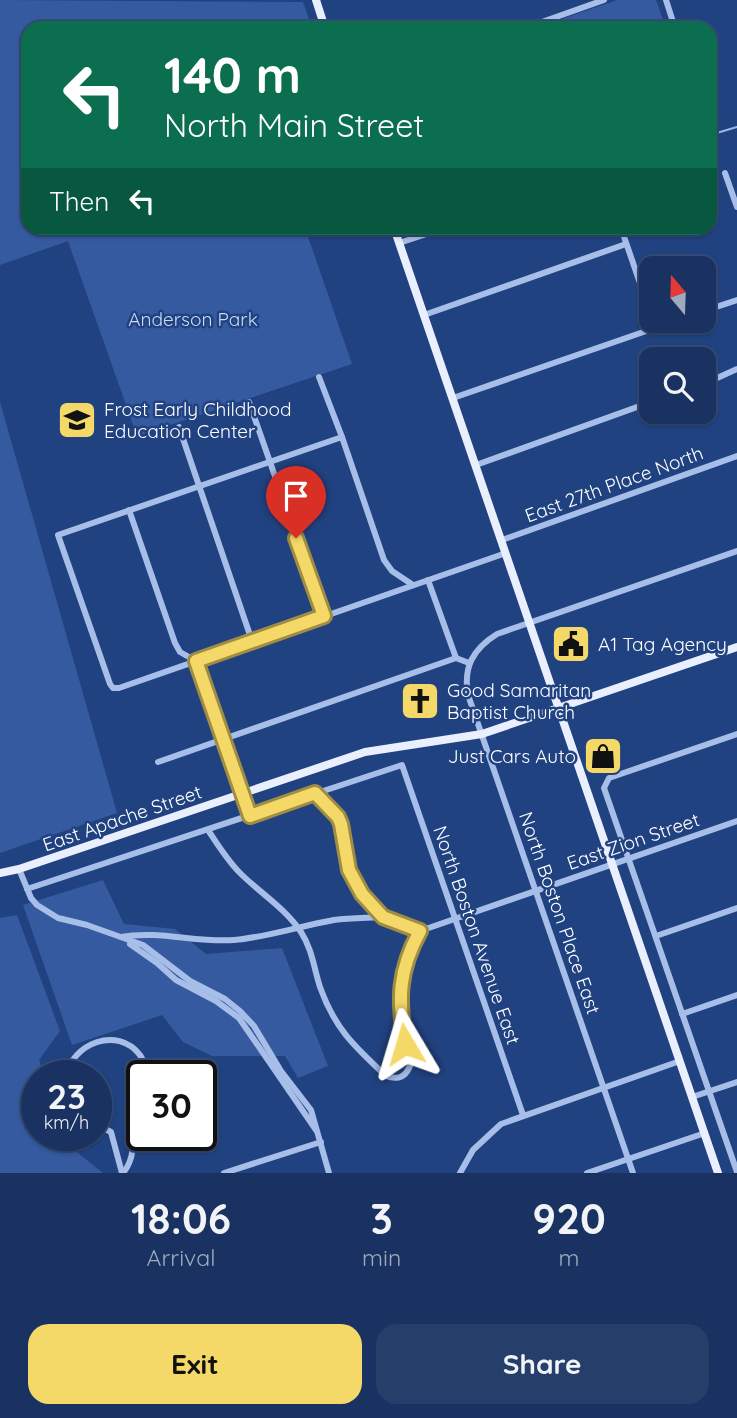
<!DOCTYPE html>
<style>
body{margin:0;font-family:Quicksand,sans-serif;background:#263e6a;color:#f1f3f6;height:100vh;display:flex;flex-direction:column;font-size:26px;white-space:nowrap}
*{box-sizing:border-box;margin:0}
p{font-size:23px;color:#9faabd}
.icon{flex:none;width:38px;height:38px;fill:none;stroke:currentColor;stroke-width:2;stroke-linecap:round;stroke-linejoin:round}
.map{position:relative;height:1173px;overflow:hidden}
.drawer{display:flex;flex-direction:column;background:#193261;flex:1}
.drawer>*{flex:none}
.banner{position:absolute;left:21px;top:21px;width:696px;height:214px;border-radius:21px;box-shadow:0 2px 5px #0004,0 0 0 2px #374d76;background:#0b6e4f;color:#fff;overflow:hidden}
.needle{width:46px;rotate:341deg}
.controls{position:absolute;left:639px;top:256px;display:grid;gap:14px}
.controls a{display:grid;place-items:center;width:77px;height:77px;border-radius:14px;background:#193261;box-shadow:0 2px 5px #0004,0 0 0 2px #374d76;font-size:35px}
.speed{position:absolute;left:21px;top:1060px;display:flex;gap:14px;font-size:35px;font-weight:700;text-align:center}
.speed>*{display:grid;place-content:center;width:91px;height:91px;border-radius:50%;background:#193261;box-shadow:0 2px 5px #0004,0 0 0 2px #374d76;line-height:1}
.speed small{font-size:18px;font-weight:400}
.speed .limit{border:4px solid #111;border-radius:10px;background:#fff;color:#111}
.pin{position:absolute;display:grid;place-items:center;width:60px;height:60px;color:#fff;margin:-72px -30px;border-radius:50% 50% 50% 0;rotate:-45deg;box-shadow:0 0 7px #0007}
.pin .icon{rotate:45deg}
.me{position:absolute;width:77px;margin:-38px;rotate:353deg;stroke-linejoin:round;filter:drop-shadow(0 0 5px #0008)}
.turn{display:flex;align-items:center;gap:24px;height:147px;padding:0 28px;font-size:32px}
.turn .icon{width:91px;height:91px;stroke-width:2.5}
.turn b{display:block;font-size:49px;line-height:60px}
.then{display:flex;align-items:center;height:66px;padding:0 28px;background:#0003;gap:14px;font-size:26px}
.eta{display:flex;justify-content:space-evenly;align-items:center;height:119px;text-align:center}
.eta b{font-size:42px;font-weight:700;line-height:49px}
.button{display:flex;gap:14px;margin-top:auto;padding:14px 28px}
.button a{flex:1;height:80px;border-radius:21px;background:#f4d969;color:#111;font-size:28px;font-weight:700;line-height:80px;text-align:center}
.button a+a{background:#263e6a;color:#f1f3f6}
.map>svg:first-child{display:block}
.green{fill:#355a9f}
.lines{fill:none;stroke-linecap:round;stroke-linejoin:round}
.stream{stroke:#9bb8e9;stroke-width:2}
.minor{stroke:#a7bee8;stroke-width:6}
.major{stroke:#eaeffd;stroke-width:8}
.route-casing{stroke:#9f8d44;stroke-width:18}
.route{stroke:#f4d969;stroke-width:12}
.labels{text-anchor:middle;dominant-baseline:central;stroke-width:5;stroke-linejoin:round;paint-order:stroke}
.park-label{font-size:19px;fill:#cbdbf6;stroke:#214281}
.poi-label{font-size:19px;fill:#fff;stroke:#214281;text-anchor:start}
.street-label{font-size:19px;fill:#fff;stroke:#214281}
</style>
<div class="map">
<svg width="737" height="1173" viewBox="0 0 737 1173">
<rect width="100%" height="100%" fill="#214281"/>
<g class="green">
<path d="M0,0L303,2L312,28H28V228H305L352,364L137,436L68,241L0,265Z"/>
<path d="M617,0H656L666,28H536Z"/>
<path d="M0,402L117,813L0,853Z"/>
<path d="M103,880L124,924L175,929L206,954L282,948L328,1066L298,1078L285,1056H212L183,1042L162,1015L72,1045L23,905Z"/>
<path d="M17,915L60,1031L39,1060L44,1076H37V1136H61L63,1141L103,1173H0V918Z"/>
</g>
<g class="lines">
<path class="stream" d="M710,135L737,127"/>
<g class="minor">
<path d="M666,0L675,28"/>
<path d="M525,28L604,0"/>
<path d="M725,173L737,207"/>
<path d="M621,228L651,315"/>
<path d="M399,243L445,228"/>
<path d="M704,311L737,300"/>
<path d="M424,315L626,244"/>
<path d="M319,377L342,437L384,560L392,571L413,585"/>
<path d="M704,384L737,369"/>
<path d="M453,398L678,320"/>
<path d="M249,402L324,616"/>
<path d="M179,427L252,641"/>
<path d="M342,437L58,535L110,684L113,688H119L506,553"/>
<path d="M476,465L651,402"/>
<path d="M129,510L175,643L180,652L196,661L250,816"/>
<path d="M502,540L737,456"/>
<path d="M428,580L456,658"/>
<path d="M737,734L609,778L604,788L737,1172"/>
<path d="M158,762L456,658L469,663"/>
<path d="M315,793L338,817L341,824L349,870L362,894L383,917L420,931"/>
<path d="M208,830C218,845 227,860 240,873C260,893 285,908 301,932C312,949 314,968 320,987C335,1029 354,1046 386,1076C397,1080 405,1078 410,1066C409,1057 406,1048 404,1039C397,997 399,969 420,931"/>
<path d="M19,869L31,898L37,905L58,918L87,925L143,945L190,981L225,999L240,1011L254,1026L281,1071L311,1110L329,1173"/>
<path d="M27,889L402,765L523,1115"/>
<path d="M420,931L737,821"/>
<path d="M656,936L737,908"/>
<path d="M121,937C158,930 197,943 234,940C268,937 300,926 334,920C350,918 367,918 383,917"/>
<path d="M130,944L157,963L176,980L216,1001L239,1018L316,1130"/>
<path d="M682,1014L737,995"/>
<path d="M66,1076C72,1044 117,1025 140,1055C144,1061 146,1069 148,1076"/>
<path d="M692,1097L737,1082"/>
<path d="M96,1124L111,1132L122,1173"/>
<path d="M123,1173C141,1151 126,1128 142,1107"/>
<path d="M224,1173L321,1142"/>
<path d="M460,1173L473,1150L501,1124L680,1061"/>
<path d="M587,1173L705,1133"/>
<path d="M633,1173L468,695C463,667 473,649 497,634L737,551"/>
</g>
<g class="major">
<path d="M316,0L325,28"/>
<path d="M394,228L718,1173"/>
<path d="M0,873L19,869L365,752L482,734L737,647"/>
</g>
</g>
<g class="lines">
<g class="route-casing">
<path id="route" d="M296,538L324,616L196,661L250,816L315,793L338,817L341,824L349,870L362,894L383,917L420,931C398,971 398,999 405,1044"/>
</g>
<use href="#route" class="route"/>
</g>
<defs>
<g id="school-square" transform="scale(2.0125)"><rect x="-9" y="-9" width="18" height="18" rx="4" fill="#f4d969" stroke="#214281"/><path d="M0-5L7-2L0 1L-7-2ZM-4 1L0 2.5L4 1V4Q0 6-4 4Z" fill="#111"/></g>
<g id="civic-square" transform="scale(2.0125)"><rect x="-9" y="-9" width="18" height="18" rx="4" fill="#f4d969" stroke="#214281"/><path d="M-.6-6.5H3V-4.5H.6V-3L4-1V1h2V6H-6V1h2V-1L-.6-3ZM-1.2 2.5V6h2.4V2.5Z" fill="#111"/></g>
<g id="church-square" transform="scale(2.0125)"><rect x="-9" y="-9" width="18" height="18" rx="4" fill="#f4d969" stroke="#214281"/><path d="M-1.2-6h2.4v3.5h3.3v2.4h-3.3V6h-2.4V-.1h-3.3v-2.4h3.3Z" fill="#111"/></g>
<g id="shop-square" transform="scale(2.0125)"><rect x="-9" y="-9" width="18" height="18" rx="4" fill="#f4d969" stroke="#214281"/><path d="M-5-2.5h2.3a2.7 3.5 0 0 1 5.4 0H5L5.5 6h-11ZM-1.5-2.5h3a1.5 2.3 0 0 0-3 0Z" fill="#111"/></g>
</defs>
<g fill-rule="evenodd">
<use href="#school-square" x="77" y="420"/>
<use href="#civic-square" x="571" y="644"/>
<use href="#church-square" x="420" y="701"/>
<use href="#shop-square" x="603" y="756"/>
</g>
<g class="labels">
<g class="park-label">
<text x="193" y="319">Anderson Park</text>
</g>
<g class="poi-label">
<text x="104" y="409">Frost Early Childhood<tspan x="104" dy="22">Education Center</tspan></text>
<text x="598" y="644">A1 Tag Agency</text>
<text x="447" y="690">Good Samaritan<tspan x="447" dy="22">Baptist Church</tspan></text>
<text x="576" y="756" text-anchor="end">Just Cars Auto</text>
</g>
<g class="street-label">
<text transform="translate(614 484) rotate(-20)">East 27th Place North</text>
<text transform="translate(122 818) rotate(-19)">East Apache Street</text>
<text transform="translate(633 841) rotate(-19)">East Zion Street</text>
<text transform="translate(560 913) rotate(71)">North Boston Place East</text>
<text transform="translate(477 935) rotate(71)">North Boston Avenue East</text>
</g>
</g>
</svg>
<div class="controls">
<a><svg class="needle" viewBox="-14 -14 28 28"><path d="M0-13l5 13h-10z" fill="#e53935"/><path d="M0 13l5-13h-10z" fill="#9faabd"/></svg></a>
<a><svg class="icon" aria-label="search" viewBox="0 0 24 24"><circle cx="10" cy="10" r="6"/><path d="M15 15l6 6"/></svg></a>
</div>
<div class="speed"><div>23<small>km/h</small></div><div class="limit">30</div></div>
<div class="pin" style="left:296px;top:538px;background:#d93025"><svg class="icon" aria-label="arrive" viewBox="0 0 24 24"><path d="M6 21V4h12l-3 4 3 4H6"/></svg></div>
<svg class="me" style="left:405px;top:1044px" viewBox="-20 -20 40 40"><path d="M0-17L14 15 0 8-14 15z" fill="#f4d969" stroke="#fff" stroke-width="4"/></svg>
<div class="banner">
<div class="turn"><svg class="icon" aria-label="left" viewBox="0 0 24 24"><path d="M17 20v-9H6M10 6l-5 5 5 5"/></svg><div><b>140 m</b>North Main Street</div></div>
<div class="then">Then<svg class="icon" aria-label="left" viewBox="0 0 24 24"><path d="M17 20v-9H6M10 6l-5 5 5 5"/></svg></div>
</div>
</div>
<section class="drawer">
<div class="eta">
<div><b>18:06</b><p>Arrival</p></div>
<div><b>3</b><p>min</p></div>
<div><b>920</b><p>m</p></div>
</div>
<div class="button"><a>Exit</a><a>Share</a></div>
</section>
